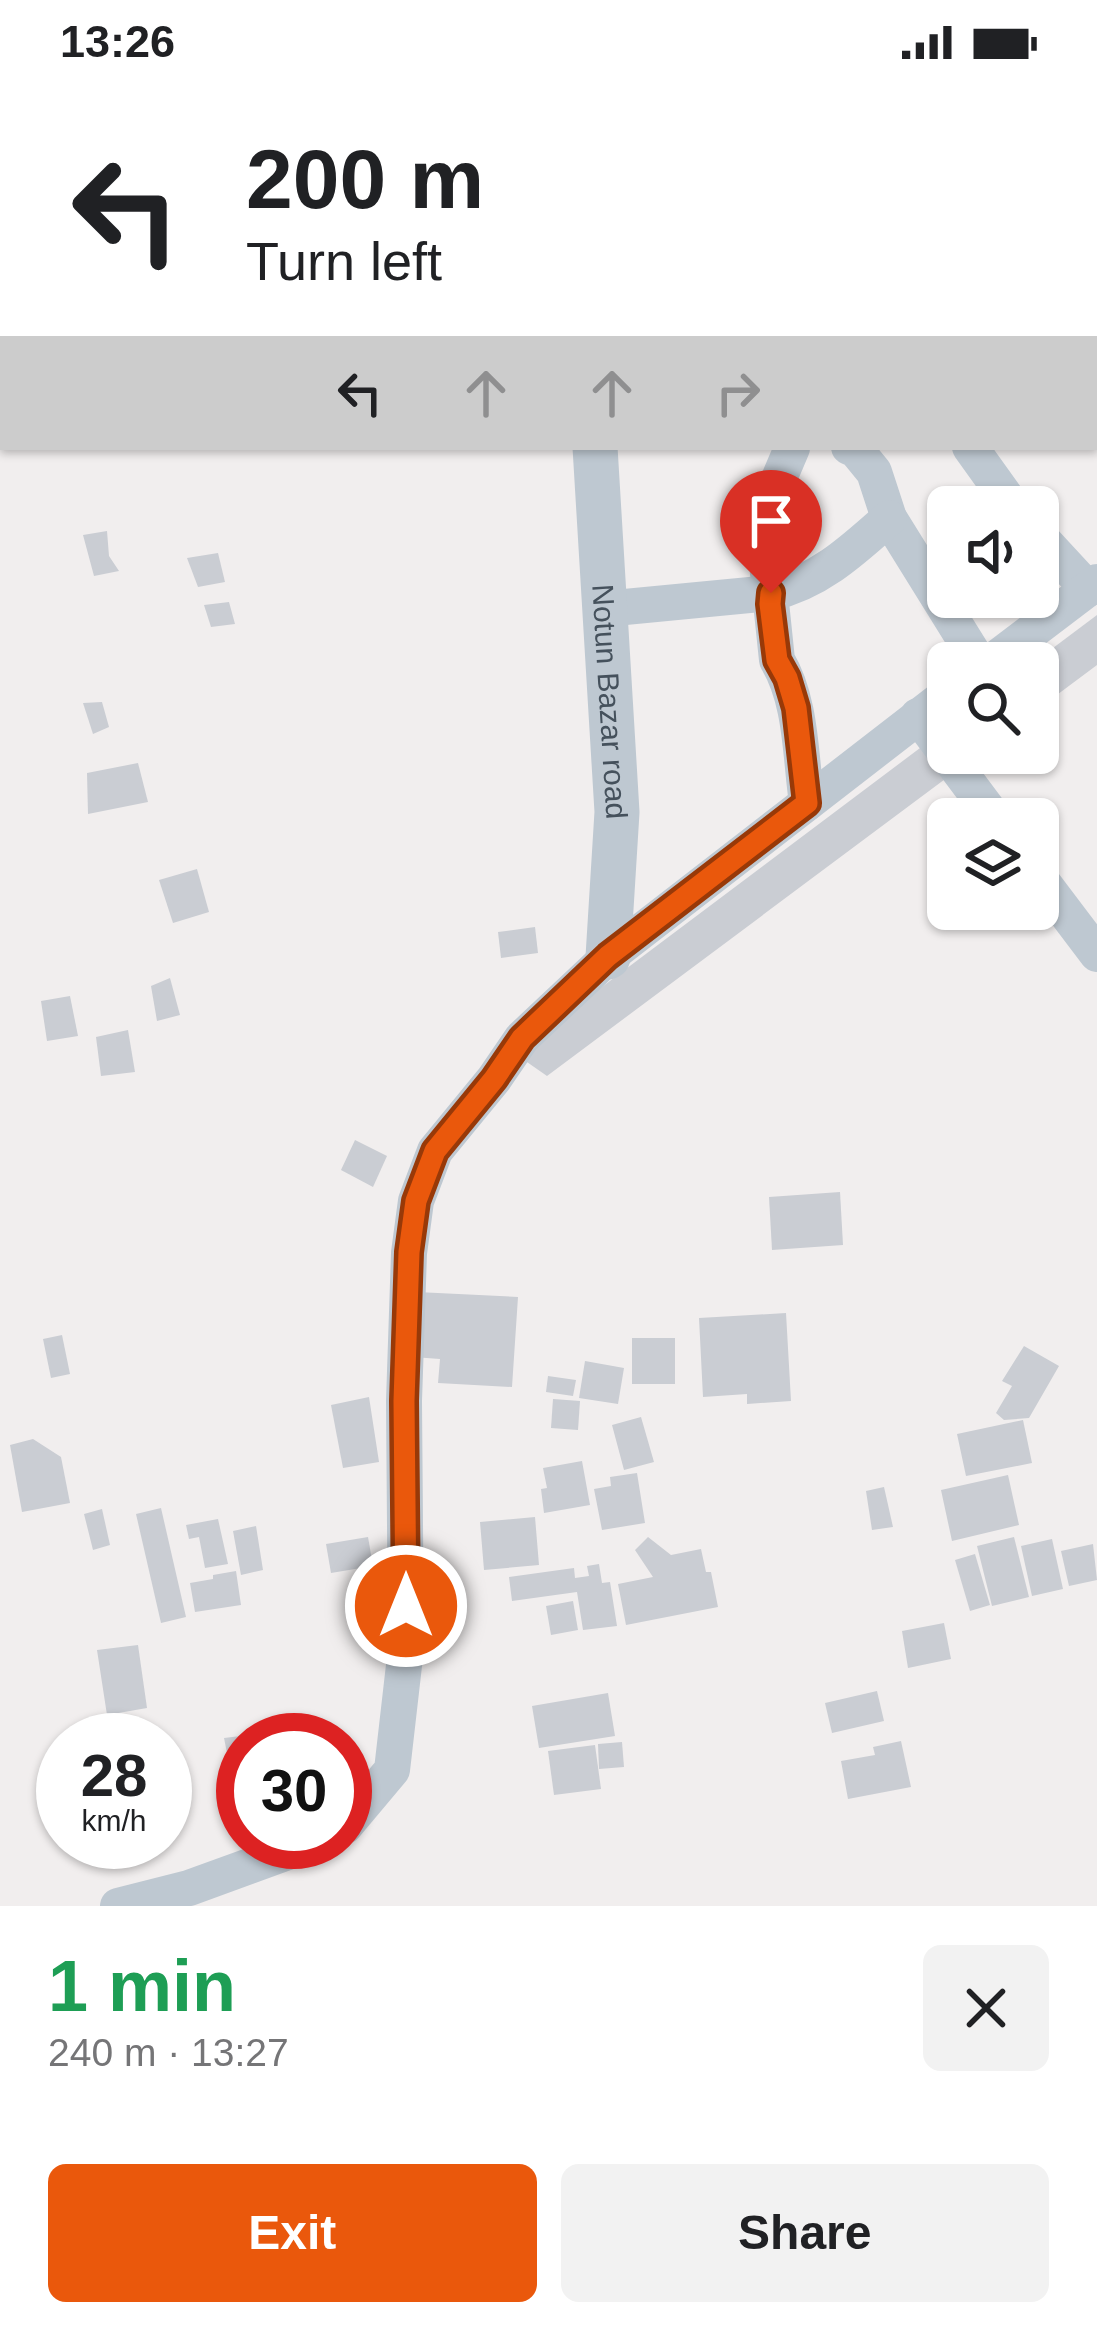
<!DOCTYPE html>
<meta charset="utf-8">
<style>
body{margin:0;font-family:Helvetica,sans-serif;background:#f2f2f2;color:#202124;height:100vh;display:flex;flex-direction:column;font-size:45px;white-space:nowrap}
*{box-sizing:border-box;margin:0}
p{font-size:39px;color:#757577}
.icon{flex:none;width:66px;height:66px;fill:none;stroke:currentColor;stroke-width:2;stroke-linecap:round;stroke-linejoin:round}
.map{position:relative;height:1822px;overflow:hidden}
.details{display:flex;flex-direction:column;background:#fff;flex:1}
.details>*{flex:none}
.banner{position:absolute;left:0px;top:0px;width:1098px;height:366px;box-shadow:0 3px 9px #0004;background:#fff;color:#202124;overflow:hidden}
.controls{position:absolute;left:927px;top:402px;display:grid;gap:24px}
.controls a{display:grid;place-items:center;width:132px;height:132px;border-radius:18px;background:#fff;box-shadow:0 3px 9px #0004;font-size:60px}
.speed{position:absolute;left:36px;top:1629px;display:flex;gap:24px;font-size:60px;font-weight:700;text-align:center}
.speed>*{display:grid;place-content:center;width:156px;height:156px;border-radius:50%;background:#fff;box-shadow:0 3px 9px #0004;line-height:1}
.speed small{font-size:30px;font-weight:400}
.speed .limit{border:18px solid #d22;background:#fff;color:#111}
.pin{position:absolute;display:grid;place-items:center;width:102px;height:102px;color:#fff;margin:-123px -51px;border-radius:50% 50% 50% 0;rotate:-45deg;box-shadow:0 0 12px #0007}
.pin .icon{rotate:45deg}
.me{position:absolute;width:132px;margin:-66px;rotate:0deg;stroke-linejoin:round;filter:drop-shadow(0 0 9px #0008)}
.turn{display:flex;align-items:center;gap:42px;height:252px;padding:0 48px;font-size:54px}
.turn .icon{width:156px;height:156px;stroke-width:2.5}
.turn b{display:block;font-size:84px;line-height:102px}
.lanes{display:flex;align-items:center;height:114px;padding:0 48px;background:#0003;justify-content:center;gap:60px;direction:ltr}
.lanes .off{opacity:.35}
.round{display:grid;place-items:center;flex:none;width:126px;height:126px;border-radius:18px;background:#f2f2f2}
.summary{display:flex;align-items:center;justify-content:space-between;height:204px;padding:0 48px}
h1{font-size:72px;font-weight:700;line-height:90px;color:#1e9e55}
.cta{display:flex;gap:24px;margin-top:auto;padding:24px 48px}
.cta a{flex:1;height:138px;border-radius:18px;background:#ea580c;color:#fff;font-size:48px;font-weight:700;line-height:138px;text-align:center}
.cta a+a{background:#f2f2f2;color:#202124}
.status{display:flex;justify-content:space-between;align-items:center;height:84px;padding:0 60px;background:#fff;direction:ltr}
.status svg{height:33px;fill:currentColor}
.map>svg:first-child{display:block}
.building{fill:#cacdd3}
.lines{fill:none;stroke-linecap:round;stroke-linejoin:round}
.minor{stroke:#bec8d1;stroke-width:36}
.tertiary{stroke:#bec8d1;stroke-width:45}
.route-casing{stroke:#983908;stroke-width:30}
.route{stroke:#ea580c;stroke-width:21}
.labels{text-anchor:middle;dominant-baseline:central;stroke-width:9;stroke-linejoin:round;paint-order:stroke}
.street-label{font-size:30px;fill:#45515c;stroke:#fff}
</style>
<div class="status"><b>13:26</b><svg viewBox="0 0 49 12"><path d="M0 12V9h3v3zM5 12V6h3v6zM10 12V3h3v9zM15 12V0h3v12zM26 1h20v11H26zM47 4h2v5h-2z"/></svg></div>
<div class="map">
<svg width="1097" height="1822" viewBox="0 0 1097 1822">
<rect width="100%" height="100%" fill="#f1eeee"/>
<g class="building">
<path d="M107,447L109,472L119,487L94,492L83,451Z"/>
<path d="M218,469L225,498L198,503L187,474Z"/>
<path d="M229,518L235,540L211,543L204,521Z"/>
<path d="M1097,531V581L1038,625V579H1033Z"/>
<path d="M102,618L109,643L93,650L83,619Z"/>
<path d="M948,643V669H980L547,992L514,969Z"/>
<path d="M138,679L148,718L88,730L87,689Z"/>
<path d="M197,785L209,828L173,839L159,796Z"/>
<path d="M535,843L538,869L501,874L498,848Z"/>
<path d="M170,894L180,931L157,937L151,902Z"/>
<path d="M70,912L78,952L47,957L41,917Z"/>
<path d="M128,946L135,988L101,992L96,953Z"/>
<path d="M355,1056L387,1072L373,1103L341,1086Z"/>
<path d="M840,1108L843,1161L772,1166L769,1113Z"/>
<path d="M417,1208L518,1213L512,1303L438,1299L440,1275L413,1273Z"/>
<path d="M786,1229L791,1317L747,1320V1310L703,1313L699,1234Z"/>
<path d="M62,1251L70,1290L51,1294L43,1255Z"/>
<rect x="632" y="1254" width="43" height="46"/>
<path d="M1024,1262L1059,1282L1029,1334L1004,1336L996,1329L1012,1302L1002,1297Z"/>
<path d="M585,1277L624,1284L618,1320L579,1314Z"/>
<path d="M548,1292L576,1296L573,1312L546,1308Z"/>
<path d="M369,1313L379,1378L343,1384L331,1321Z"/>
<path d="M553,1315L580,1317L578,1346L551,1344Z"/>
<path d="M641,1333L654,1378L624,1386L612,1341Z"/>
<path d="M1023,1336L1032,1379L966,1392L957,1350Z"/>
<path d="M33,1355L61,1373L70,1419L22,1428L10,1361Z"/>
<path d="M582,1377L590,1421L544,1429L541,1405L547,1404L543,1384Z"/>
<path d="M637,1389L645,1439L602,1446L594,1405L611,1402L610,1393Z"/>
<path d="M1008,1391L1019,1441L952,1457L941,1406Z"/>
<path d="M884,1403L893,1443L872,1446L866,1407Z"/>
<path d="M161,1424L186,1533L161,1539L136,1430Z"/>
<path d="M102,1425L110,1461L93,1466L84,1430Z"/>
<path d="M535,1433L539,1481L484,1486L480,1438Z"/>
<path d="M218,1435L228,1480L205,1484L199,1453L189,1455L186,1441Z"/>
<path d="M256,1442L263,1486L241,1491L233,1447Z"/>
<path d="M368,1453L373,1482L331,1489L326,1460Z"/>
<path d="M648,1453L671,1471L701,1465L706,1488H711L718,1523L626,1541L618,1500L653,1493L635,1466Z"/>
<path d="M1014,1453L1029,1513L992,1522L977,1462Z"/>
<path d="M1052,1455L1063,1505L1032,1512L1021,1462Z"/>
<path d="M1093,1460L1097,1496L1069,1502L1061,1467Z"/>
<path d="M975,1470L990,1521L970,1527L955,1476Z"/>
<path d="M599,1480L602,1499L610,1498L617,1542L583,1546L577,1508L512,1517L509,1493L574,1484L575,1494L589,1492L587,1482Z"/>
<path d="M236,1487L241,1521L195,1528L190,1499L213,1495V1491Z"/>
<path d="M573,1517L578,1546L551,1551L546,1522Z"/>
<path d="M944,1539L951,1575L908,1584L902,1547Z"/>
<path d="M138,1561L147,1624L107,1631L97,1566Z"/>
<path d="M877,1607L884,1637L832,1649L825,1619Z"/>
<path d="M608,1609L615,1652L539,1664L532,1622Z"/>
<path d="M249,1651L250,1656H243V1676L229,1679L224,1654Z"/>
<path d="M901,1657L911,1703L848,1715L841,1677L875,1671L873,1663Z"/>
<path d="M622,1658L624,1683L599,1685L598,1660Z"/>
<path d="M595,1661L601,1705L554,1711L548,1667Z"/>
</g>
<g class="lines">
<g class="minor">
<path d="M938,3L943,0"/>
<path d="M849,363L856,366L874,388L889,434L979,579"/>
<path d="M970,363L1013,423"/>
<path d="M792,364L767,423L764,451L777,576C802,618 800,671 807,719"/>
<path d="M1038,451L1088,505"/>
<path d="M604,525L771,509C819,498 853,466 889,434"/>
<path d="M990,579L1097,498"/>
<path d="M918,632L995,735"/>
<path d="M1038,792L1097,870"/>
<path d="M345,1742L392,1686L406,1564L404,1317L409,1169L416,1117L435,1067L494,995L522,954L608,873L948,610"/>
<path d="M118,1822L189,1804L315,1758"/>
</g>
<g class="tertiary">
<path d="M559,0V3"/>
<path id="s1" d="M595,363L617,728L608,873"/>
</g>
</g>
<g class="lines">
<g class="route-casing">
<path id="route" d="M406,1522L404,1317L409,1168L416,1117L435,1067L494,995L522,954L608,872L807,719L796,624L787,594L777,576L770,520L771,509"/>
</g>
<use href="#route" class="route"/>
</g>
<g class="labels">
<g class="street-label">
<text stroke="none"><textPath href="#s1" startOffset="255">Notun Bazar road</textPath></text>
</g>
</g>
</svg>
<div class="controls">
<a><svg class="icon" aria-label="sound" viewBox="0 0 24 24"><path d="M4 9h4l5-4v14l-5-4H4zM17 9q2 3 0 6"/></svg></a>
<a><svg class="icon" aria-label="search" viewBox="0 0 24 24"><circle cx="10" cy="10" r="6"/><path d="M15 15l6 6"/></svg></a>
<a><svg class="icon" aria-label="layers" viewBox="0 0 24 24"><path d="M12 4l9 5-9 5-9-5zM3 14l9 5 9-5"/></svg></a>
</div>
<div class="speed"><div>28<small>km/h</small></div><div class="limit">30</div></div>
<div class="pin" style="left:771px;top:509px;background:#d93025"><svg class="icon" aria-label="arrive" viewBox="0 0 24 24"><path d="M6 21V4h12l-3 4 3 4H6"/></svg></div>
<svg class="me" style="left:406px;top:1522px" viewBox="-20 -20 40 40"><circle r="17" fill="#ea580c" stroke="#fff" stroke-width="3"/><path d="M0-11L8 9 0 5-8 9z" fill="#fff"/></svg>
<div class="banner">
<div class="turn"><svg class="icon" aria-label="left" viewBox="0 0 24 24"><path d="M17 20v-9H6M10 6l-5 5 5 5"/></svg><div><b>200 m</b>Turn left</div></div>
<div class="lanes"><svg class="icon" aria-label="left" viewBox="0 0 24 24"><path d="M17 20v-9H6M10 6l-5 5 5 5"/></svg><svg class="icon off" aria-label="ahead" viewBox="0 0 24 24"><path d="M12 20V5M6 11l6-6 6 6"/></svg><svg class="icon off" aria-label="ahead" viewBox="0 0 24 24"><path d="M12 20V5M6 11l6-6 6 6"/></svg><svg class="icon off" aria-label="right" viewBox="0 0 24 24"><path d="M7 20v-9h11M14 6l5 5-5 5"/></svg></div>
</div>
</div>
<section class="details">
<div class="summary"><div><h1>1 min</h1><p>240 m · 13:27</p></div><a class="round"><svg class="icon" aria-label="close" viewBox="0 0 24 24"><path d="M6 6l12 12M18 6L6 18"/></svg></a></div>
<div class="cta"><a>Exit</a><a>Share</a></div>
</section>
